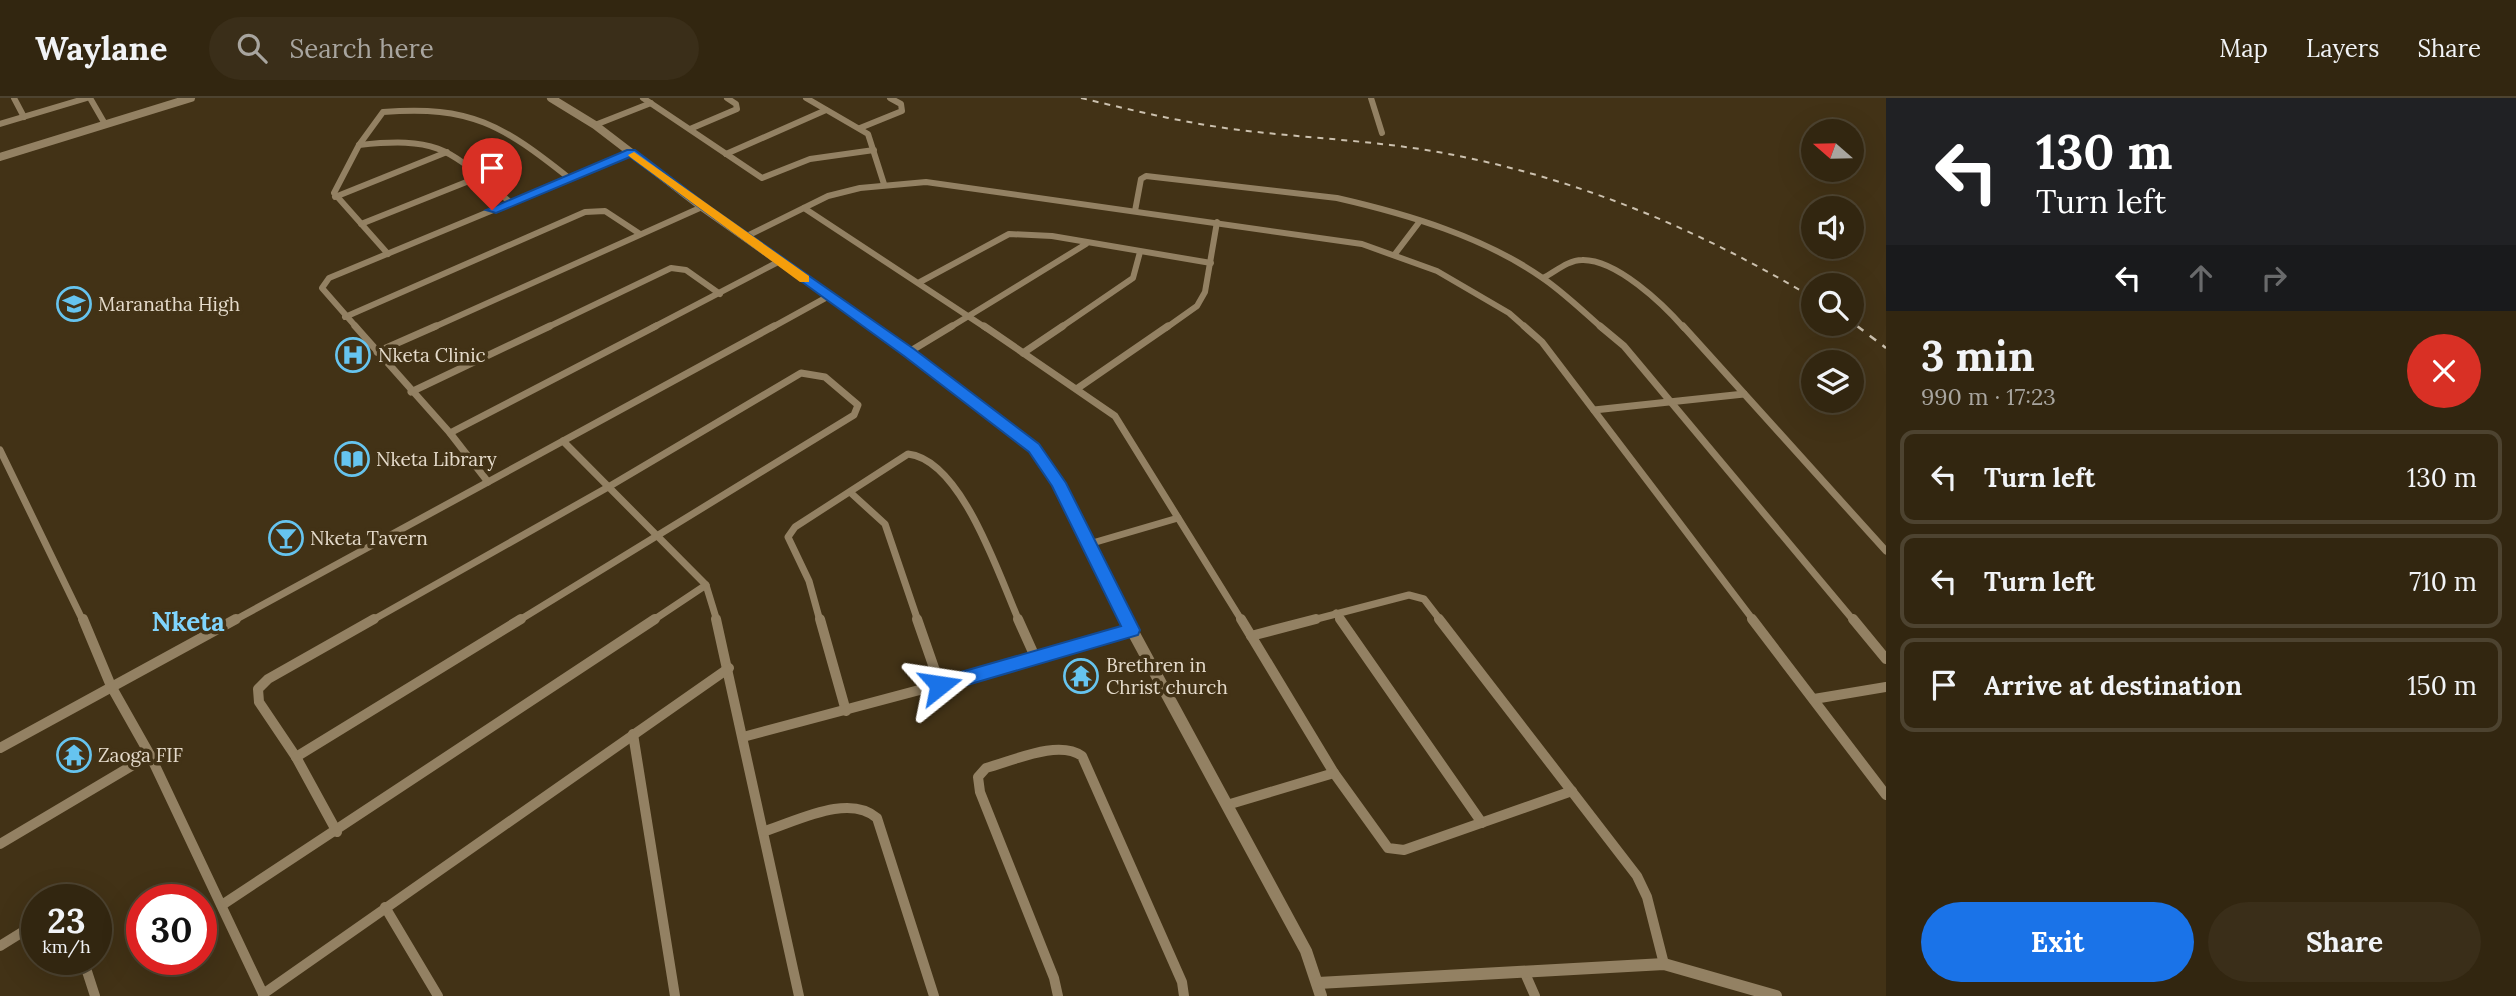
<!DOCTYPE html>
<meta charset="utf-8">
<style>
body{margin:0;font-family:Lora,serif;background:#3a2e19;color:#f1f3f6;height:100vh;display:flex;flex-direction:column;font-size:26px;white-space:nowrap}
*{box-sizing:border-box;margin:0}
p{font-size:23px;color:#a8a59f}
.icon{flex:none;width:38px;height:38px;fill:none;stroke:currentColor;stroke-width:2;stroke-linecap:round;stroke-linejoin:round}
.map{position:relative;flex:1;overflow:hidden}
.panel{display:flex;flex-direction:column;background:#322610;width:630px}
.panel>*{flex:none}
.banner{background:#202124;color:#fff;overflow:hidden}
.needle{width:46px;rotate:290deg}
.controls{position:absolute;left:1801px;top:21px;display:grid;gap:14px}
.controls a{display:grid;place-items:center;width:63px;height:63px;border-radius:50%;background:#322610;box-shadow:0 7px 28px #0002,0 0 0 2px #4d4330;font-size:35px}
.speed{position:absolute;left:21px;top:786px;display:flex;gap:14px;font-size:35px;font-weight:700;text-align:center}
.speed>*{display:grid;place-content:center;width:91px;height:91px;border-radius:50%;background:#322610;box-shadow:0 7px 28px #0002,0 0 0 2px #4d4330;line-height:1}
.speed small{font-size:18px;font-weight:400}
.speed .limit{border:10px solid #d22;background:#fff;color:#111}
.pin{position:absolute;display:grid;place-items:center;width:60px;height:60px;color:#fff;margin:-72px -30px;border-radius:50% 50% 50% 0;rotate:-45deg;box-shadow:0 0 7px #0007}
.pin .icon{rotate:45deg}
.me{position:absolute;width:77px;margin:-38px;rotate:75deg;stroke-linejoin:round;filter:drop-shadow(0 0 5px #0008)}
.turn{display:flex;align-items:center;gap:24px;height:147px;padding:0 35px;font-size:32px}
.turn .icon{width:91px;height:91px;stroke-width:2.5}
.turn b{display:block;font-size:49px;line-height:60px}
.lanes{display:flex;align-items:center;height:66px;padding:0 35px;background:#0003;justify-content:center;gap:35px;direction:ltr}
.lanes .off{opacity:.35}
.round{display:grid;place-items:center;flex:none;width:74px;height:74px;border-radius:37px;background:#3a2e19}
.overview{display:flex;align-items:center;justify-content:space-between;height:119px;padding:0 35px}
h1{font-size:42px;font-weight:800;line-height:52px}
.action{display:flex;gap:14px;margin-top:auto;padding:14px 35px}
.action a{flex:1;height:80px;border-radius:42px;background:#1a73e8;color:#fff;font-size:28px;font-weight:800;line-height:80px;text-align:center}
.action a+a{background:#3a2e19;color:#f1f3f6}
ul{padding:0;list-style:none}
li{display:flex;align-items:center;gap:21px;height:94px;margin:0 14px 10px;padding:0 21px;border:4px solid #4d4330;border-radius:14px}
li div{flex:1}
li b{display:block;font-size:26px}
li em{font-style:normal}
header{display:flex;align-items:center;gap:42px;box-sizing:border-box;height:98px;padding:0 35px;background:#322610;border-bottom:2px solid #4d4330}
header strong{font-size:33px}
nav{display:flex;gap:38px;margin-inline-start:auto;font-size:24px}
.search{width:490px;height:63px;background:#3a2e19;display:flex;align-items:center;gap:18px;box-sizing:border-box;padding:0 24px;border-radius:38px;color:#a8a59f;font-size:26px}
main{display:flex;flex:1;min-height:0}
.map>svg:first-child{display:block}
.lines{fill:none;stroke-linecap:round;stroke-linejoin:round}
.minor-far2{stroke:#938163;stroke-width:6}
.minor-far1{stroke:#938163;stroke-width:7}
.minor{stroke:#938163;stroke-width:10}
.tertiary-far2{stroke:#938163;stroke-width:8}
.tertiary-far1{stroke:#938163;stroke-width:10}
.tertiary{stroke:#938163;stroke-width:12}
.rail-far1{stroke:#cbc0ae;stroke-width:2;stroke-dasharray:6 6;stroke-linecap:butt}
.rail{stroke:#cbc0ae;stroke-width:2.5;stroke-dasharray:8 8;stroke-linecap:butt}
.route{fill:#1a73e8;stroke:#114b97;stroke-width:2}
.slow{fill:#f59e0b}
.labels{text-anchor:middle;dominant-baseline:central;stroke-width:7;stroke-linejoin:round;paint-order:stroke}
.poi-label{font-size:19px;fill:#e5dbcb;stroke:#423216;text-anchor:start}
.district-label{font-size:26px;font-weight:bold;fill:#7fd4fc;stroke:#423216}
</style>
<header>
<strong>Waylane</strong>
<div class="search"><svg class="icon" aria-label="search" viewBox="0 0 24 24"><circle cx="10" cy="10" r="6"/><path d="M15 15l6 6"/></svg>Search here</div>
<nav><a>Map</a><a>Layers</a><a>Share</a></nav>
</header>
<main>
<div class="map">
<svg width="1886" height="898" viewBox="0 0 1886 898">
<rect width="100%" height="100%" fill="#423216"/>
<g class="lines">
<g class="minor-far2">
<path d="M14,0L24,19"/>
<path d="M90,0L105,26"/>
<path d="M643,0L762,80L810,61L874,52"/>
<path d="M806,0L868,36L884,86"/>
<path d="M1371,0L1382,35"/>
<path d="M0,26L87,0"/>
<path d="M595,27L651,5"/>
<path d="M860,30L902,13L901,6L890,0"/>
<path d="M690,31L737,11L736,6L727,0"/>
<path d="M359,47C443,38 450,53 511,105"/>
<path d="M726,56L826,12"/>
<path d="M335,99L447,54"/>
<path d="M804,110L986,230"/>
<path d="M1135,113L1141,81L1146,78L1337,100C1407,116 1485,139 1544,181C1564,195 1583,213 1602,230"/>
<path d="M361,126L479,79"/>
<path d="M745,139L828,98L860,90L926,84L1362,146L1437,173L1509,215L1526,230"/>
<path d="M388,156L334,95L359,47L383,14C471,7 502,27 569,80"/>
<path d="M1395,156L1420,123"/>
<path d="M1543,180C1555,174 1568,162 1582,162C1616,161 1663,206 1684,230"/>
<path d="M920,184L1009,136L1052,138L1211,165"/>
<path d="M345,219L585,114L605,113L640,136"/>
<path d="M357,230L322,190L329,180L631,55"/>
<path d="M432,230L702,109"/>
<path d="M546,230L671,170L686,172L720,196"/>
<path d="M652,230L780,163"/>
<path d="M771,230L829,198"/>
<path d="M949,230L1086,146"/>
<path d="M1060,230L1133,180L1140,154"/>
<path d="M1166,230L1197,208L1205,194L1217,124"/>
</g>
<g class="minor-far1">
<path d="M355,228L450,335L488,384"/>
<path d="M984,228L1115,318L1242,523"/>
<path d="M1524,228L1542,244L1754,523"/>
<path d="M1600,228L1624,248L1854,523"/>
<path d="M1683,228L1886,453"/>
<path d="M377,254L436,228"/>
<path d="M909,254L952,228"/>
<path d="M1023,255L1063,228"/>
<path d="M1078,290L1168,228"/>
<path d="M411,294L550,228"/>
<path d="M1594,312L1744,296"/>
<path d="M450,335L656,228"/>
<path d="M563,343L706,487L717,523"/>
<path d="M0,352L83,523"/>
<path d="M851,395L885,426L918,523"/>
<path d="M1089,446L1178,420"/>
<path d="M1336,515L1341,523"/>
<path d="M233,523L774,228"/>
<path d="M371,523L610,388L801,275L825,279L858,307L854,317L518,523"/>
<path d="M652,523L706,487"/>
<path d="M820,523L809,483L788,439L795,429L908,356C962,362 999,478 1019,523"/>
<path d="M1309,523L1409,497L1424,501L1441,523"/>
</g>
<g class="minor">
<path d="M83,521L111,588L150,657L264,898"/>
<path d="M716,521L799,898"/>
<path d="M820,521L846,613"/>
<path d="M917,521L940,587"/>
<path d="M1018,521L1036,561"/>
<path d="M1241,521L1334,675L1388,750L1404,752L1572,693"/>
<path d="M1340,521L1482,725"/>
<path d="M1439,521L1637,778L1647,799L1664,866"/>
<path d="M1752,521L1886,697"/>
<path d="M1853,521L1886,561"/>
<path d="M1251,538L1316,521"/>
<path d="M1814,601L1886,589"/>
<path d="M633,636L675,898"/>
<path d="M743,639L1036,561L1132,532"/>
<path d="M0,650L236,521"/>
<path d="M296,659L337,734"/>
<path d="M296,659L259,604L258,591L268,581L374,521"/>
<path d="M296,659L521,521"/>
<path d="M1227,707L1334,675"/>
<path d="M765,733C797,723 849,695 877,720L934,898"/>
<path d="M0,746L150,657"/>
<path d="M222,807L655,521"/>
<path d="M385,809L438,898"/>
<path d="M0,848L37,825"/>
<path d="M83,861L95,898"/>
<path d="M1524,873L1535,898"/>
<path d="M263,896L729,570"/>
<path d="M1058,898L1054,880L980,694L978,679L986,670C1013,663 1058,641 1082,658L1182,884L1184,898"/>
</g>
<g class="tertiary-far2">
<path d="M551,0L595,27L702,109L874,230"/>
<path d="M0,59L191,0"/>
</g>
<path class="tertiary-far1" d="M872,228L1034,350L1058,385L1127,523"/>
<g class="tertiary">
<path d="M1126,521L1306,853L1321,898"/>
<path d="M1318,885L1664,866L1776,898"/>
</g>
<g class="rail-far1">
<path d="M1081,0C1131,12 1181,24 1232,31C1301,40 1370,42 1438,54C1572,78 1697,130 1813,200"/>
<path d="M1852,224L1859,230"/>
</g>
<path class="rail" d="M1857,228L1886,250"/>
</g>
<path class="route" d="M627,52H635L706,106L914,251L1039,346L1066,385L1140,532L1138,537L940,595L934,593L931,587L934,582L940,580L1121,528L1052,388L1029,354L904,258L630,59L496,115L486,112Z"/>
<path class="slow" d="M634,54L809,178V184H800L630,59L628,57Z"/>
<defs>
<g id="school-ring" transform="scale(1.75)"><circle r="9.5" fill="#423216" stroke="#66c4ef" stroke-width="1.5"/><path d="M0-5L7-2L0 1L-7-2ZM-4 1L0 2.5L4 1V4Q0 6-4 4Z" fill="#66c4ef"/></g>
<g id="hospital-ring" transform="scale(1.75)"><circle r="9.5" fill="#423216" stroke="#66c4ef" stroke-width="1.5"/><path d="M-5-5h3v3.5h4V-5h3V5h-3V1.5h-4V5h-3Z" fill="#66c4ef"/></g>
<g id="library-ring" transform="scale(1.75)"><circle r="9.5" fill="#423216" stroke="#66c4ef" stroke-width="1.5"/><path d="M-6-4Q-3-5.5-.7-3.5V5Q-3 3-6 4ZM6-4Q3-5.5 .7-3.5V5Q3 3 6 4Z" fill="#66c4ef"/></g>
<g id="bar-ring" transform="scale(1.75)"><circle r="9.5" fill="#423216" stroke="#66c4ef" stroke-width="1.5"/><path d="M-6-5H6L.8 .8V4.5H3.5V6h-7V4.5H-.8V.8Z" fill="#66c4ef"/></g>
<g id="temple-ring" transform="scale(1.75)"><circle r="9.5" fill="#423216" stroke="#66c4ef" stroke-width="1.5"/><path d="M0-6L5-2H3V0L6.5 2.5H4V6H1.5V3h-3V6H-4V2.5H-6.5L-3 0V-2H-5Z" fill="#66c4ef"/></g>
</defs>
<g fill-rule="evenodd">
<use href="#school-ring" x="74" y="206"/>
<use href="#hospital-ring" x="353" y="257"/>
<use href="#library-ring" x="352" y="361"/>
<use href="#bar-ring" x="286" y="440"/>
<use href="#temple-ring" x="1081" y="578"/>
<use href="#temple-ring" x="74" y="657"/>
</g>
<g class="labels">
<g class="poi-label">
<text x="98" y="206">Maranatha High</text>
<text x="378" y="257">Nketa Clinic</text>
<text x="376" y="361">Nketa Library</text>
<text x="310" y="440">Nketa Tavern</text>
<text x="1106" y="567">Brethren in<tspan x="1106" dy="22">Christ church</tspan></text>
<text x="98" y="657">Zaoga FIF</text>
</g>
<g class="district-label">
<text x="188" y="523">Nketa</text>
</g>
</g>
</svg>
<div class="controls">
<a><svg class="needle" viewBox="-14 -14 28 28"><path d="M0-13l5 13h-10z" fill="#e53935"/><path d="M0 13l5-13h-10z" fill="#a8a59f"/></svg></a>
<a><svg class="icon" aria-label="sound" viewBox="0 0 24 24"><path d="M4 9h4l5-4v14l-5-4H4zM17 9q2 3 0 6"/></svg></a>
<a><svg class="icon" aria-label="search" viewBox="0 0 24 24"><circle cx="10" cy="10" r="6"/><path d="M15 15l6 6"/></svg></a>
<a><svg class="icon" aria-label="layers" viewBox="0 0 24 24"><path d="M12 4l9 5-9 5-9-5zM3 14l9 5 9-5"/></svg></a>
</div>
<div class="speed"><div>23<small>km/h</small></div><div class="limit">30</div></div>
<div class="pin" style="left:492px;top:112px;background:#d93025"><svg class="icon" aria-label="arrive" viewBox="0 0 24 24"><path d="M6 21V4h12l-3 4 3 4H6"/></svg></div>
<svg class="me" style="left:940px;top:587px" viewBox="-20 -20 40 40"><path d="M0-17L14 15 0 8-14 15z" fill="#1a73e8" stroke="#fff" stroke-width="4"/></svg>
</div>
<section class="panel">
<div class="banner">
<div class="turn"><svg class="icon" aria-label="left" viewBox="0 0 24 24"><path d="M17 20v-9H6M10 6l-5 5 5 5"/></svg><div><b>130 m</b>Turn left</div></div>
<div class="lanes"><svg class="icon" aria-label="left" viewBox="0 0 24 24"><path d="M17 20v-9H6M10 6l-5 5 5 5"/></svg><svg class="icon off" aria-label="ahead" viewBox="0 0 24 24"><path d="M12 20V5M6 11l6-6 6 6"/></svg><svg class="icon off" aria-label="right" viewBox="0 0 24 24"><path d="M7 20v-9h11M14 6l5 5-5 5"/></svg></div>
</div>
<div class="overview"><div><h1>3 min</h1><p>990 m · 17:23</p></div><a class="round" style="background:#d93025;color:#fff"><svg class="icon" aria-label="close" viewBox="0 0 24 24"><path d="M6 6l12 12M18 6L6 18"/></svg></a></div>
<ul>
<li><svg class="icon" aria-label="left" viewBox="0 0 24 24"><path d="M17 20v-9H6M10 6l-5 5 5 5"/></svg><div><b>Turn left</b></div><em>130 m</em></li>
<li><svg class="icon" aria-label="left" viewBox="0 0 24 24"><path d="M17 20v-9H6M10 6l-5 5 5 5"/></svg><div><b>Turn left</b></div><em>710 m</em></li>
<li><svg class="icon" aria-label="arrive" viewBox="0 0 24 24"><path d="M6 21V4h12l-3 4 3 4H6"/></svg><div><b>Arrive at destination</b></div><em>150 m</em></li>
</ul>
<div class="action"><a>Exit</a><a>Share</a></div>
</section>
</main>
